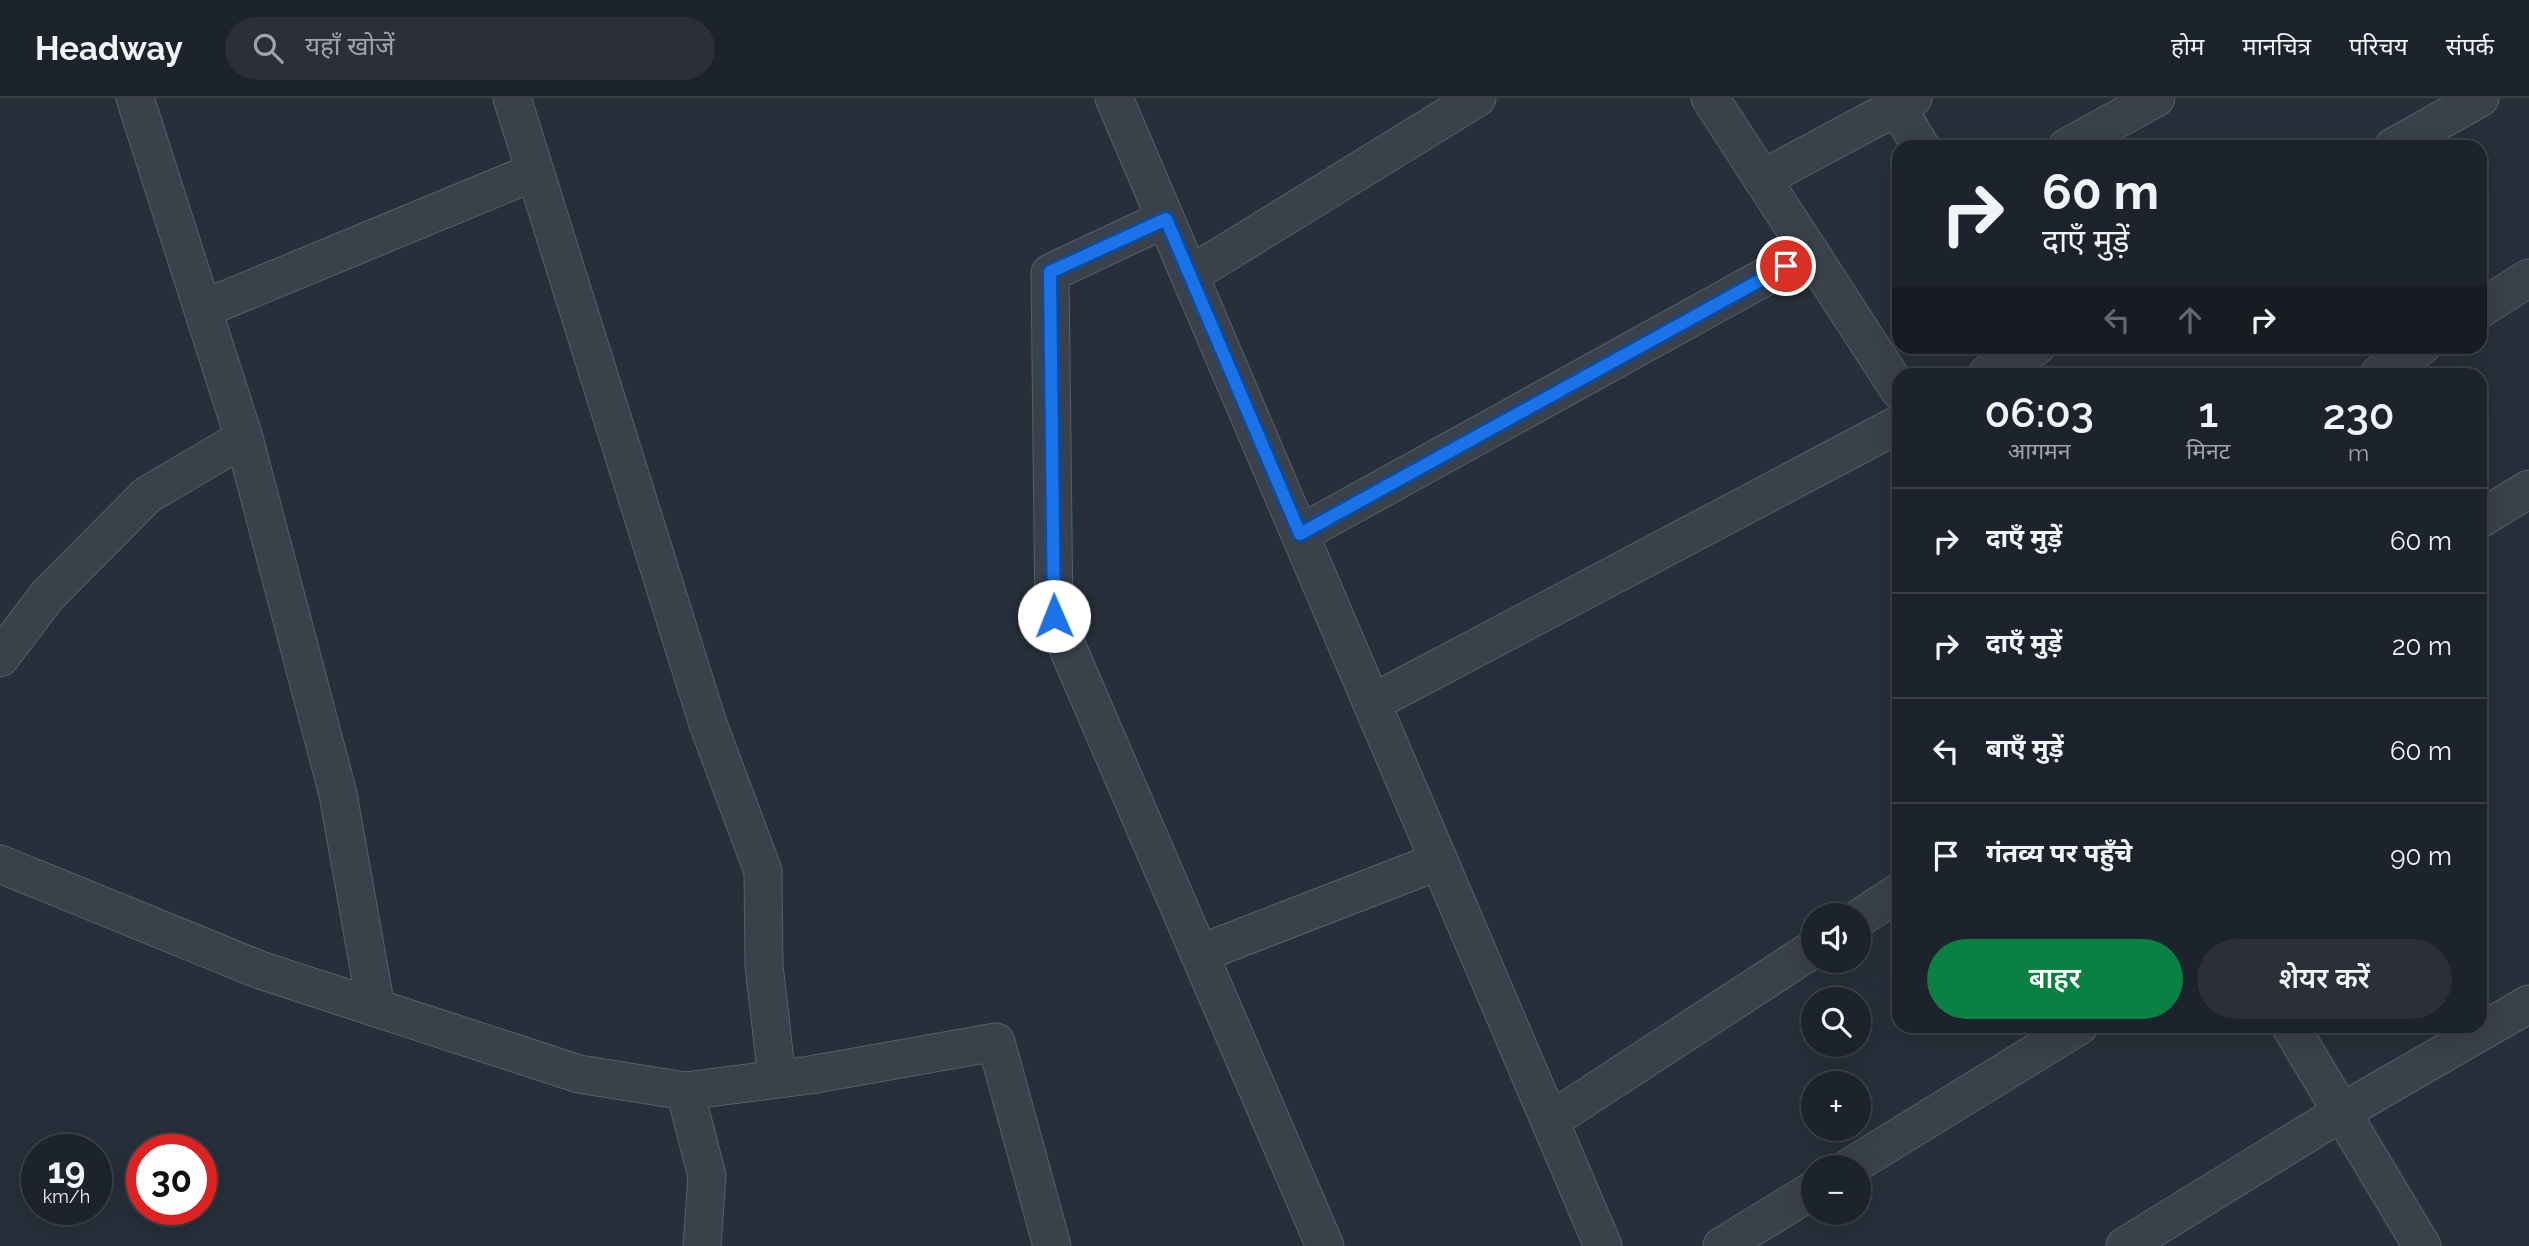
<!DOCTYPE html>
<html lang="hi">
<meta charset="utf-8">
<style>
body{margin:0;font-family:Raleway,"Noto Sans Devanagari",sans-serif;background:#2a2f38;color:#f1f3f6;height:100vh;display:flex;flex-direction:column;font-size:26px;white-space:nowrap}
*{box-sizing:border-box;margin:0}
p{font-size:23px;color:#a0a4a9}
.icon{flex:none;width:38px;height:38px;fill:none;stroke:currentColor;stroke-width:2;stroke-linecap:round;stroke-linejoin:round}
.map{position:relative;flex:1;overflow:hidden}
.side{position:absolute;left:1892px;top:270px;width:595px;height:665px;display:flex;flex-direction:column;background:#1d232c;border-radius:21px;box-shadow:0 7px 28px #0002,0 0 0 2px #3b4048}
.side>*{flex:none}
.guide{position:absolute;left:1892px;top:42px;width:595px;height:214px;border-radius:21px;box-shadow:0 7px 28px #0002,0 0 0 2px #3b4048;background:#1d232c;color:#f1f3f6;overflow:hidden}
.fabs{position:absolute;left:1801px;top:805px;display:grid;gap:14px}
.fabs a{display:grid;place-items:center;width:70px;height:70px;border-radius:50%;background:#1d232c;box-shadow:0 7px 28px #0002,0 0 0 2px #3b4048;font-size:35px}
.speed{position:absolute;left:21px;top:1036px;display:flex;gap:14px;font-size:35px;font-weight:700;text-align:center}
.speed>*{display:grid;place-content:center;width:91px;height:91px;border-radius:50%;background:#1d232c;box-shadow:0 7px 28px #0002,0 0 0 2px #3b4048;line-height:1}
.speed small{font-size:18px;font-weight:400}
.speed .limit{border:10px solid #d22;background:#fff;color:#111}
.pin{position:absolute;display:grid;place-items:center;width:60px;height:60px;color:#fff;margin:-30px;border:4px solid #fff;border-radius:50%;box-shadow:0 2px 7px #0007}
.me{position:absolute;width:77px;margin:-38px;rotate:359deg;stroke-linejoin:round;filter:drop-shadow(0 0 5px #0008)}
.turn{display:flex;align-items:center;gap:24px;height:147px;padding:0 35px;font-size:32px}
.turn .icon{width:91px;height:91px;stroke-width:2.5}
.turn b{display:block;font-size:49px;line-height:60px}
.lanes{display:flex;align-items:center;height:66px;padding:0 35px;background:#0003;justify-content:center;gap:35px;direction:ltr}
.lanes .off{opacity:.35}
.eta{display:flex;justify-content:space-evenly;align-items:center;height:119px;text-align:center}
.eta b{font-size:42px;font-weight:600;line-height:49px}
.primary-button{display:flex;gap:14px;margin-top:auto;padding:14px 35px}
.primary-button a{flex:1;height:80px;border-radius:42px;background:#0b8043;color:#fff;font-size:28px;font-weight:600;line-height:80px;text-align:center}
.primary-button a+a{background:#2a2f38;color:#f1f3f6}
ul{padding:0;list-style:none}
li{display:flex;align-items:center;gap:21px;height:105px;padding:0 35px;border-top:2px solid #3b4048}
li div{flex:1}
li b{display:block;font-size:26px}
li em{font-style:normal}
header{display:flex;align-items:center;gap:42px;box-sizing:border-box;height:98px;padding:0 35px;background:#1d232c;border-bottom:2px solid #3b4048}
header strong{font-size:33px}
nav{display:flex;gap:38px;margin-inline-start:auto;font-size:24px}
.search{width:490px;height:63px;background:#2a2f38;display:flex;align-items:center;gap:18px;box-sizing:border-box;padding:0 24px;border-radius:38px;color:#a0a4a9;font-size:26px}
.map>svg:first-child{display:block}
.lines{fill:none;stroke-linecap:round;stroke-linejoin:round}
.street-casing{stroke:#585f69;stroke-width:39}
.street{stroke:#3a414b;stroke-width:37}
.route-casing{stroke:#114b97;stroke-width:18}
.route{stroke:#1a73e8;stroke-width:12}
</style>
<header>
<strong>Headway</strong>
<div class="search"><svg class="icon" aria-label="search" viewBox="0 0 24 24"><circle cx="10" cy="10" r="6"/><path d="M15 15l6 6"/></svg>यहाँ खोजें</div>
<nav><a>होम</a><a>मानचित्र</a><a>परिचय</a><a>संपर्क</a></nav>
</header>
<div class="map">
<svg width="2529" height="1148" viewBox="0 0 2529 1148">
<rect width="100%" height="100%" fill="#272f3a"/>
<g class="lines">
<g class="street-casing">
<g id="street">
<path d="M135,0L244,340L338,696L376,910"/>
<path d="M512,0L708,626L763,773L764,867L777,981"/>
<path d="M1114,0L1603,1148"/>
<path d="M1710,0L1899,292"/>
<path d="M1897,9L1921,49"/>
<path d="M2067,49L2156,0"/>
<path d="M2393,49L2480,0"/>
<path d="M1762,81L1913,0"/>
<path d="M1165,121L1050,175L1054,518L1325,1148"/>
<path d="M1190,177L1477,0"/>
<path d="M203,211L534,74"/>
<path d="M2480,211L2529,180"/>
<path d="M1987,276L2037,248"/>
<path d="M2379,276L2422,248"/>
<path d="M2480,421L2529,391"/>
<path d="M1300,436L1810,154"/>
<path d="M0,560L47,498L147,397L244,340"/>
<path d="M1372,605L1899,326"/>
<path d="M0,766L260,872L579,976L685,993L810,977L996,944L1052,1148"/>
<path d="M1858,821L1899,794"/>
<path d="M1199,856L1439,763"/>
<path d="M2290,928L2422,1148"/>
<path d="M685,993L707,1078L702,1148"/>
<path d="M1550,1023L1813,851"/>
<path d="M1850,1069L2079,928"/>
<path d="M1722,1148L1813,1092"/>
<path d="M2125,1148L2342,1014L2529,906"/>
</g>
</g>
<use href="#street" class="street"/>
</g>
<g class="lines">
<g class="route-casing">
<path id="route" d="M1054,518L1050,174L1166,121L1300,436L1786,168"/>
</g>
<use href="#route" class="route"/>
</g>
</svg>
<div class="fabs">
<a><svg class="icon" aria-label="sound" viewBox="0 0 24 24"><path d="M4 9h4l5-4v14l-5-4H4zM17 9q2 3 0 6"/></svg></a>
<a><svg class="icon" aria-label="search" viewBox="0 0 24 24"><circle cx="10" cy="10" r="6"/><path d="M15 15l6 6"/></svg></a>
<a>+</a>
<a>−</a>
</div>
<div class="speed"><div>19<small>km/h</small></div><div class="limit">30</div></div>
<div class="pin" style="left:1786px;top:168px;background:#d93025"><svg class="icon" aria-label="arrive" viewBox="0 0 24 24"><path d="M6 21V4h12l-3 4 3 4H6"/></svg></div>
<svg class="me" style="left:1054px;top:518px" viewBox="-20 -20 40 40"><circle r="19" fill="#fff"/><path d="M0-13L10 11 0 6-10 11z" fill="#1a73e8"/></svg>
<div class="guide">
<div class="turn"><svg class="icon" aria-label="right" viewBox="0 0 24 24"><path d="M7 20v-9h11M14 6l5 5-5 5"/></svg><div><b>60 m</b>दाएँ मुड़ें</div></div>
<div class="lanes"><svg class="icon off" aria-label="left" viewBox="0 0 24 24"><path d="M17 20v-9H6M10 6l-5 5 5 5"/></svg><svg class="icon off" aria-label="ahead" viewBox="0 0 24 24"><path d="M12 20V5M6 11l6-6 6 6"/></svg><svg class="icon" aria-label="right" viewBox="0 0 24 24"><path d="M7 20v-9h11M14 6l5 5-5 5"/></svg></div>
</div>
<section class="side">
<div class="eta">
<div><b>06:03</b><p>आगमन</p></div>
<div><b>1</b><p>मिनट</p></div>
<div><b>230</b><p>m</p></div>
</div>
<ul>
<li><svg class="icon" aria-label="right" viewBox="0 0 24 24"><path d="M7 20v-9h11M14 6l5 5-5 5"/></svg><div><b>दाएँ मुड़ें</b></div><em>60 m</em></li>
<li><svg class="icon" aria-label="right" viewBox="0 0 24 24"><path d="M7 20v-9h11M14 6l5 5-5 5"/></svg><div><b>दाएँ मुड़ें</b></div><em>20 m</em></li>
<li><svg class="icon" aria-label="left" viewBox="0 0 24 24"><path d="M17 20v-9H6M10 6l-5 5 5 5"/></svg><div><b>बाएँ मुड़ें</b></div><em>60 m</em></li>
<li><svg class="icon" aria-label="arrive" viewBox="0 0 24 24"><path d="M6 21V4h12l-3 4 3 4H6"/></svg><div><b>गंतव्य पर पहुँचे</b></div><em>90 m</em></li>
</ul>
<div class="primary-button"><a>बाहर</a><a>शेयर करें</a></div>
</section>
</div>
